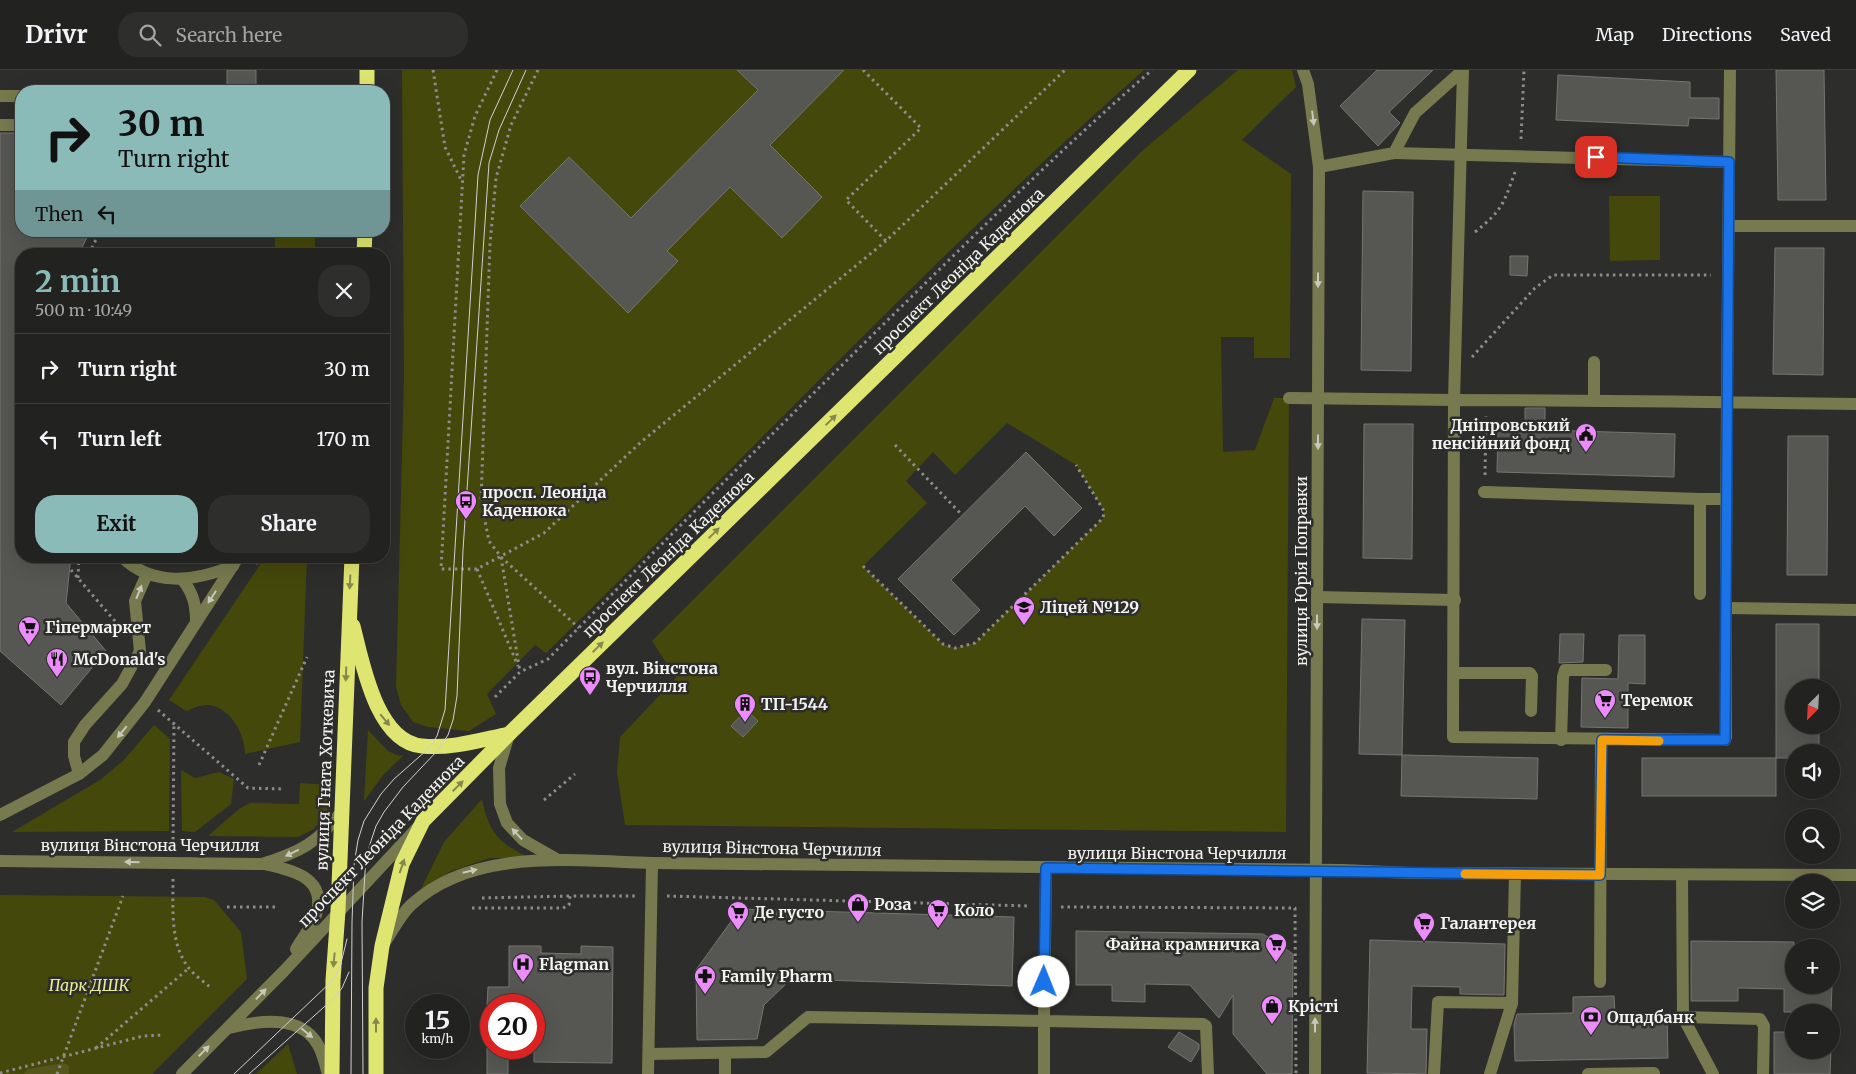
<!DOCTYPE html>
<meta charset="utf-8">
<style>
body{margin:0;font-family:Merriweather,serif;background:#2e2f2d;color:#f1f3f6;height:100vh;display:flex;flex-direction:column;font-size:19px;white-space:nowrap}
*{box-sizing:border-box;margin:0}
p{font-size:16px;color:#a2a4a5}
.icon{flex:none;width:28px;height:28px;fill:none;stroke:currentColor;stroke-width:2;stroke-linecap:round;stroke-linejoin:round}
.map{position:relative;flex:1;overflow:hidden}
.sheet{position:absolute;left:15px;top:178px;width:375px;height:315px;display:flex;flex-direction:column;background:#222220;border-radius:20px;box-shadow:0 5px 20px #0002,0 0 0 1px #3f3f3e}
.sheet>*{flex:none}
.hud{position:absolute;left:15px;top:15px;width:375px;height:152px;border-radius:20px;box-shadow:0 5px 20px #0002,0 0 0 1px #3f3f3e;background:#8bbbb9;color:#111;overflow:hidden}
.needle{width:32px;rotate:204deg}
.fabs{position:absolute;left:1785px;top:609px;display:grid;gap:10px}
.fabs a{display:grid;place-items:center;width:55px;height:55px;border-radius:50%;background:#222220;box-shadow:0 5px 20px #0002,0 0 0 1px #3f3f3e;font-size:25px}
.speed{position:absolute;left:405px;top:924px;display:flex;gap:10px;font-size:25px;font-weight:700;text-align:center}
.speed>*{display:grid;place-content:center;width:65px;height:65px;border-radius:50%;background:#222220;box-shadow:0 5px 20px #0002,0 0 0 1px #3f3f3e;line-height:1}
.speed small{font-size:12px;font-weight:400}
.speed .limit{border:8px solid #d22;background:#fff;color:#111}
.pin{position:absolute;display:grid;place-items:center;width:42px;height:42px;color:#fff;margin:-21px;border-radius:10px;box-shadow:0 2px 8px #0006}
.me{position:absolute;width:55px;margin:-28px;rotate:1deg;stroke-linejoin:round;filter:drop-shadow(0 0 4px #0008)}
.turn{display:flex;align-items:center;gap:18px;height:105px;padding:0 20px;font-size:22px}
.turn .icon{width:65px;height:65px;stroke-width:2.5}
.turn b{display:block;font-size:35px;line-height:42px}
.then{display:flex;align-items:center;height:48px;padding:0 20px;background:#0003;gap:10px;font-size:19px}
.round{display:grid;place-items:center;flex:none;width:52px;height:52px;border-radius:20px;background:#2e2f2d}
.head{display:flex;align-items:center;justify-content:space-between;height:85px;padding:0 20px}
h1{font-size:30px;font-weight:700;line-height:38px;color:#8bbbb9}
.primary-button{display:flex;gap:10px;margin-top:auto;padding:10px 20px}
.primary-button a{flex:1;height:58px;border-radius:20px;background:#8bbbb9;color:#111;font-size:20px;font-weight:700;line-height:58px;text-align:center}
.primary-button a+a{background:#2e2f2d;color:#f1f3f6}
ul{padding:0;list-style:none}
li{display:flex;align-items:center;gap:15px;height:70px;padding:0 20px;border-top:1px solid #3f3f3e}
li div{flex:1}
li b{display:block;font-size:19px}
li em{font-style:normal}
header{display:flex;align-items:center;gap:30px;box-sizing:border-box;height:70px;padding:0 25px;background:#222220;border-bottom:1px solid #3f3f3e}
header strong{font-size:24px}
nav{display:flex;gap:28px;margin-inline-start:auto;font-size:18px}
.search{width:350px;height:45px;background:#2e2f2d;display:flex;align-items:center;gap:12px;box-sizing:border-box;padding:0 18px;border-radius:20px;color:#a2a4a5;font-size:19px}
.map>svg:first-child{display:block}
.green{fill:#45480b;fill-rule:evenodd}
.forest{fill:#54561b}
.building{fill:#565653;stroke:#757572}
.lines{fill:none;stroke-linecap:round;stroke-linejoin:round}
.path{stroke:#8d8d8b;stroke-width:3;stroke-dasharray:2.5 4;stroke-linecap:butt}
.minor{stroke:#777a4e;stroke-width:12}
.highway{stroke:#dfe571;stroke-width:15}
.tram{stroke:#d1d1cf;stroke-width:1}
.oneway{fill:#c8c9b9}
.oneway2{fill:#86894e}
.route-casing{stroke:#114b97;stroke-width:12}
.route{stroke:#1a73e8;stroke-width:9}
.slow{stroke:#f59e0b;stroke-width:9}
.labels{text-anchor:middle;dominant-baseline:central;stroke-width:5;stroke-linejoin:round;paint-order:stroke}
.street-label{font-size:16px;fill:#f3f3f2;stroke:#2d2d2b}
.poi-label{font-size:16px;font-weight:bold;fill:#f3f3f2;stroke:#2d2d2b;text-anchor:start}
.park-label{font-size:16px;font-style:italic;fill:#e6ec94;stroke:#2d2d2b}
</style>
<header>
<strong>Drivr</strong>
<div class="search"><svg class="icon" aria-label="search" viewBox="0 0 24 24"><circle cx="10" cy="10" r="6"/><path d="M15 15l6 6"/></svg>Search here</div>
<nav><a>Map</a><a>Directions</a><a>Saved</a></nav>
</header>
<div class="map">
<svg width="1856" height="1004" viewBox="0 0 1856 1004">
<rect width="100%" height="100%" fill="#2d2d2b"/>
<g class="green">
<path d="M402,0H1144C935,185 745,388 546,583L535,575L487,624L496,644L469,661L428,657L413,652L401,635L396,617L404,306Z"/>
<path d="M1238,0H1292L1296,17L1242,70L1291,104L1290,288H1254V267H1221L1223,382L1255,380L1274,328H1289L1286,762L625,755L617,702L620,667L676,608L652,571L1142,81ZM1007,353L1076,395L1104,441L1103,448L975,573L955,578L943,574L863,496L927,433L906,411L933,382L955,405Z"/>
<path d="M1609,126H1660V190L1610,191Z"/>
<rect x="275" y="161" width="40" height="23"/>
<path d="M266,486H307L300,672L245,684C245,663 229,635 206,635C200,635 192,639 186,641L169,630Z"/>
<path d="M154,655L170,669L169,761L12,762L100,710L123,691Z"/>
<path d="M368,660L388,681L399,686L404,685L384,704L364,731Z"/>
<path d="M181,700L195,708L219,702L234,709L231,734L195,762L182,761Z"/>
<path d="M300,713L331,715V736L322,751L312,760L298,767L208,766L239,739L250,733L299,734Z"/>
<path d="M482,729C489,764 500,774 532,789L490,788L451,801L418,825L444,772Z"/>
<path d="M0,825L205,827L214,830L241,862L247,909L152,1004H0Z"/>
<path d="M288,974L297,1004H256Z"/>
</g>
<path class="forest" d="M64,993L69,996V1004H24L28,999Z"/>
<g class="building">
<rect x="227" y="0" width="29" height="19"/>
<path d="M737,0H844L770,75L822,127L782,168L730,117L667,181L678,191L628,243L520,136L569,87L631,148L758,20Z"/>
<path d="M1377,0H1433L1389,42L1400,53L1378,76L1340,36Z"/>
<path d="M1776,0H1824L1826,130H1778Z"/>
<path d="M1558,5L1690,12V28H1719V49L1689,48L1688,56L1556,50Z"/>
<path d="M0,63H21V161H90L79,184H21V486H71L66,533L106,581L61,635L0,581Z"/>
<path d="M1363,121L1413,122L1411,301L1361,300Z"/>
<path d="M1775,178H1824L1823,305L1773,304Z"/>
<path d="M1510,186H1528L1527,206L1510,205Z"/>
<path d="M1525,338H1545V360L1675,364L1674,407L1497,402L1498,359L1525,360Z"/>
<path d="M1364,354H1413L1412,489L1363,488Z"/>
<path d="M1788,366H1828L1827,505H1787Z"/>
<path d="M1026,382L1082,438L1054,466L1025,436L951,510L980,540L954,565L898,509Z"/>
<path d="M1362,549L1405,550L1402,685L1359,684Z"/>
<path d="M1776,554H1819V618H1794V655H1819V682H1794V688H1776Z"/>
<path d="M1560,564H1584L1583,592L1559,593Z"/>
<path d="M1619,565H1645V614L1628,613V658L1581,657L1582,608L1618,609Z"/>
<path d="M746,640L758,651L743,667L731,656Z"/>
<path d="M1402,685L1538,688L1537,729L1401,726Z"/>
<rect x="1642" y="688" width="134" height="38"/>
<path d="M740,839L1014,847L1012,916L791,909L764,935L757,969L697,970L696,900Z"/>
<path d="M1076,861L1263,864L1293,884L1292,1004H1267L1233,964V925L1219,948L1190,915L1145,914V932L1112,931V915H1076Z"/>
<path d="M1370,870L1505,874L1504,925L1460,924V917L1412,916L1411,959H1427L1426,1004L1367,1003Z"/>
<path d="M1691,871L1794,872V915H1832L1831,942H1784V919L1738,918V931H1691Z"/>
<path d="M509,876H541V883L581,884V876L613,877L612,993L534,992V935H487L488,917H509Z"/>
<path d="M1614,926L1615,944L1667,943L1668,988L1515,991L1514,954L1517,944L1573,943V927Z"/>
<path d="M1179,962L1199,974V979L1191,992L1168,977Z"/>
<path d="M1774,962H1794V980H1831L1830,1004H1774Z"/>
<rect x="487" y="978" width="21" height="26"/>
</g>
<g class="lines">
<g class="path">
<path d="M433,0L445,77L462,112"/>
<path d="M497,0L475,46L464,85L441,499H477L544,463L641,372L886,171"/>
<path d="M538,0L511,55L496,108L490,174L481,431L489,471L501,487L579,558"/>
<path d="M863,0L921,58L846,130L886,171L1065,0"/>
<path d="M1521,69L1524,0"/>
<path d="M1475,162C1502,141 1504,133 1515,102"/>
<path d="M89,184L100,161"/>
<path d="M1472,287L1535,218L1553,205H1711"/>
<path d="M895,375L962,445"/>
<path d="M1485,405L1486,346"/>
<path d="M501,487L520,602"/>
<path d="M256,494L261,486"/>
<path d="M863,496L943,574L955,578L975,573L1103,448L1104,441L1076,395"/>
<path d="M477,499L518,596"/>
<path d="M71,500L120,557"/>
<path d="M78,508L79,486"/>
<path d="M495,627L520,602L548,589C664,471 781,355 899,239C982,158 1064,76 1152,0"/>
<path d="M158,640L248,718L283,719"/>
<path d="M259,695L307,587"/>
<path d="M544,730L575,704"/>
<path d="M173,776L174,652"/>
<path d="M173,809C173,838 170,873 188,897C194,905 204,912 211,918"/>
<path d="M667,826L1030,836"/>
<path d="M482,828L570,826"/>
<path d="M227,837H279"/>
<path d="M1061,837L1295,838L1296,1004"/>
<path d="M472,838H563L569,835L570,826H635"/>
<path d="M96,978L189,898"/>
<path d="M0,1003L143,966L164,965"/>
<path d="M57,1004L123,826"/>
</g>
<g class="minor">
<path d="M1303,0L1308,14L1319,97L1315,1004"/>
<path d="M1730,0C1728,222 1725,445 1726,667L1725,670L1453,667L1454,330C1588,330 1722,332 1856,334"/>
<path d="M0,26H21"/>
<path d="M0,55H21"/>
<path d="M1394,83L1729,92"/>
<path d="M1319,97L1394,83L1415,43L1463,0"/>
<path d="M1729,156H1856"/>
<path d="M1594,292V331"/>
<path d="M1289,328L1454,330L1463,0"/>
<path d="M1484,422L1700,429"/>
<path d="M121,486C153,518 195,511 233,496"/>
<path d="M182,509C193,523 196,534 196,552"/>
<path d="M1700,524V429H1726"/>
<path d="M1317,527L1455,530"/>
<path d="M1726,538L1856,540"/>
<path d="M1454,603H1530L1532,606L1531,641"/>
<path d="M509,664L499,698L500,734L507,753L523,770L558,790"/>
<path d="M1561,670L1563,607L1565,600H1606"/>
<path d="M79,704L74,686V672L85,655L122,614L140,581L135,531L147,504"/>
<path d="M0,745L79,704L103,685L145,632L239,486"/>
<path d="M0,791L262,794C300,782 318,773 342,741"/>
<path d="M264,794C291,800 328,807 316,845C312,857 302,868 296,879"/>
<path d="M1046,798L1044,951L1203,954L1206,956L1208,1004"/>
<path d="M1682,805L1683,947L1713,1004"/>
<path d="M385,872C393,860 401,844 411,835C473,777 574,791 652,793L1342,800L1410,803L1856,805"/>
<path d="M1600,912L1601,670"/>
<path d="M1683,947L1760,949L1764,956L1763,1004"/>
<path d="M229,958C256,951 301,944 318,975C323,983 325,995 328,1004"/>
<path d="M725,983V1004"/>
<path d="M649,984L766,982L808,947L1044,951V1004"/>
<path d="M182,1004L284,901L417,758"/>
<path d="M648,1004L652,793"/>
<path d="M1434,1004L1438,932L1512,933"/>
<path d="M1490,1004L1512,933L1515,804"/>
<path d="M1588,1004L1654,1003"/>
</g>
<g class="highway">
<path d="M367,21V0"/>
<path d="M364,184L365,161"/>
<path d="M353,556C362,591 376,672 422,676C451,679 480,670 509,664"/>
<path d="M332,1004L333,910L338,841L352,486"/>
<path d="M376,1004V918L382,876L402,794L423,751L509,664L1189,0"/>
</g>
<g class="tram">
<path d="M234,1004L333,910L340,897L347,869"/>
<path d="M249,1004L333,929L342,918L349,902"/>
<path d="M351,1004L352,852L354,795L358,770L364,751L381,724L394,709L428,679L437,666L445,640L478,105L490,50L513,0"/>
<path d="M363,1004L362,852L366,786L376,756L384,742L403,717L438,680L448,665L453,650L457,626L463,480L489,93L499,60L526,0"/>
</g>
</g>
<defs><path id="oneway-solid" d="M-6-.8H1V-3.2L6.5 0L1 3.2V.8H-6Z" transform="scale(1.25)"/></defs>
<g class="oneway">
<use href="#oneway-solid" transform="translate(1313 48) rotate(83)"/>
<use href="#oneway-solid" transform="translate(1318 210) rotate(90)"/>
<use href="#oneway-solid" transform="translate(1318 372) rotate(90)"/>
<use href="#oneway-solid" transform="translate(139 522) rotate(-68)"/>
<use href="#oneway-solid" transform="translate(212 527) rotate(123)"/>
<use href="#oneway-solid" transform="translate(1317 552) rotate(90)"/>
<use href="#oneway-solid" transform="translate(122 662) rotate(129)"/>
<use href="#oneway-solid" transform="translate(517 764) rotate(-133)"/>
<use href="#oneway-solid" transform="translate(292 783) rotate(154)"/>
<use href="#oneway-solid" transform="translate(132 792) rotate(-179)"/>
<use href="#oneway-solid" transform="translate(470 801) rotate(-13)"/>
<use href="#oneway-solid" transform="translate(261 924) rotate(-46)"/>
<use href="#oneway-solid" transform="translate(1315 955) rotate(-90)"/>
<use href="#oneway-solid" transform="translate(307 963) rotate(39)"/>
<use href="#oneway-solid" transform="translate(204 981) rotate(-45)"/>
</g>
<g class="oneway2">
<use href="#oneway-solid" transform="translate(831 350) rotate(-44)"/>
<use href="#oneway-solid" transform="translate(714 463) rotate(-44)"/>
<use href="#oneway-solid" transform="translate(350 512) rotate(93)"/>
<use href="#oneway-solid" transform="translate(598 577) rotate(-44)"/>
<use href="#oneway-solid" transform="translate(346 604) rotate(92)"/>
<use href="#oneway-solid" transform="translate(385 650) rotate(50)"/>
<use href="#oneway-solid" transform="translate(458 716) rotate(-45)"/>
<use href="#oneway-solid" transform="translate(402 796) rotate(-71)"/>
<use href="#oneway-solid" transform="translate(334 890) rotate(95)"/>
<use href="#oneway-solid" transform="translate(376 955) rotate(-90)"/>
</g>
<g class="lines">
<g class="route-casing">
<path id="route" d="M1044,912L1046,798L1600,805L1602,670H1725L1729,92L1596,87"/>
</g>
<use href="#route" class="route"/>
<path class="slow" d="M1465,804L1600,805L1602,670L1659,671"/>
</g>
<defs>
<g id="civic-pin" transform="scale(1.125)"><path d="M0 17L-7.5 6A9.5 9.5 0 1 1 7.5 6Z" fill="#ec8cfb" stroke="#2d2d2b"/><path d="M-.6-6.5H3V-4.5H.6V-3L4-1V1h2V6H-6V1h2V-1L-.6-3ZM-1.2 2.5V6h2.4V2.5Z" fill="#111"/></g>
<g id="bus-pin" transform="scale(1.125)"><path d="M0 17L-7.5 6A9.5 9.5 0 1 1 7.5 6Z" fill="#ec8cfb" stroke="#2d2d2b"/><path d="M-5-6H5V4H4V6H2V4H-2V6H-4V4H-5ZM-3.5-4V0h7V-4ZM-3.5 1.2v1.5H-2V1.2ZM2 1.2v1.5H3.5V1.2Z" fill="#111"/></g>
<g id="school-pin" transform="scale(1.125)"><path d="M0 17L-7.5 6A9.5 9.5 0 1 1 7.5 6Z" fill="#ec8cfb" stroke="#2d2d2b"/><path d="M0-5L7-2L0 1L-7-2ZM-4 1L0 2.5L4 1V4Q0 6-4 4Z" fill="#111"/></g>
<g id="supermarket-pin" transform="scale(1.125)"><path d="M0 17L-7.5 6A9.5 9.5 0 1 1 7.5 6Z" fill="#ec8cfb" stroke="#2d2d2b"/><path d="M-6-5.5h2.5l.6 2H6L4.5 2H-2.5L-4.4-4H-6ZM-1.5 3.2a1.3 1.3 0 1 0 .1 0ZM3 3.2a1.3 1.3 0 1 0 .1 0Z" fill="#111"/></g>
<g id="restaurant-pin" transform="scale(1.125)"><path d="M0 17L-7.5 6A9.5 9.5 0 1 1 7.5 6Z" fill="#ec8cfb" stroke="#2d2d2b"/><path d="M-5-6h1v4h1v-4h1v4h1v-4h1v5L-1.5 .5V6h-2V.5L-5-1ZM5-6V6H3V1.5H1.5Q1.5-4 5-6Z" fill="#111"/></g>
<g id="building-pin" transform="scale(1.125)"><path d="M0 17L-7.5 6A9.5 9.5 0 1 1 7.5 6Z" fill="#ec8cfb" stroke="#2d2d2b"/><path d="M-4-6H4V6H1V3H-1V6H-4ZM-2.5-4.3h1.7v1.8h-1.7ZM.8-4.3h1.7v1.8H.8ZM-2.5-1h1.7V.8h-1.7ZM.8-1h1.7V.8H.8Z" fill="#111"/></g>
<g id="shop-pin" transform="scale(1.125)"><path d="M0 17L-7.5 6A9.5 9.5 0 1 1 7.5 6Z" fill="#ec8cfb" stroke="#2d2d2b"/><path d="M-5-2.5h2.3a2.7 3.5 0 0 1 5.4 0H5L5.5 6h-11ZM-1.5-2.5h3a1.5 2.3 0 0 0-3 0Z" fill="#111"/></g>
<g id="hospital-pin" transform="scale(1.125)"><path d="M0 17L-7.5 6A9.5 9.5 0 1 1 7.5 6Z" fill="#ec8cfb" stroke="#2d2d2b"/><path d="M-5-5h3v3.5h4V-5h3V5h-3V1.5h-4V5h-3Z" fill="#111"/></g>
<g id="pharmacy-pin" transform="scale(1.125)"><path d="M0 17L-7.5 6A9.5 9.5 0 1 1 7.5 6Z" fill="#ec8cfb" stroke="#2d2d2b"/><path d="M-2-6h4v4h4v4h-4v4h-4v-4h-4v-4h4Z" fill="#111"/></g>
<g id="bank-pin" transform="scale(1.125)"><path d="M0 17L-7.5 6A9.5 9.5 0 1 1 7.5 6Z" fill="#ec8cfb" stroke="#2d2d2b"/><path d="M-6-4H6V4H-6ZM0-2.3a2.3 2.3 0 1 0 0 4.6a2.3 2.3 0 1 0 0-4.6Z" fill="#111"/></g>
</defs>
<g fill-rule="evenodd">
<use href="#civic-pin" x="1586" y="364"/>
<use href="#bus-pin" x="466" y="431"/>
<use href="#school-pin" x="1024" y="537"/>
<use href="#supermarket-pin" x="29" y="557"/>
<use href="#restaurant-pin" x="57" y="589"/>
<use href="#bus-pin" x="590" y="607"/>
<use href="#supermarket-pin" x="1605" y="630"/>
<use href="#building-pin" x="745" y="634"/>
<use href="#shop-pin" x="858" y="834"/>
<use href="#supermarket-pin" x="938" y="840"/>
<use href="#supermarket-pin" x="738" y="842"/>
<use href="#supermarket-pin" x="1424" y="853"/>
<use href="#supermarket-pin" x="1276" y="874"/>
<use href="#hospital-pin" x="523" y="894"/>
<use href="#pharmacy-pin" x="705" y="906"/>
<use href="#shop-pin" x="1272" y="936"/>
<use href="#bank-pin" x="1591" y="947"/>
</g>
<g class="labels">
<g class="street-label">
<text transform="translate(958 201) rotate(-44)">проспект Леоніда Каденюка</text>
<text transform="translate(668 484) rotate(-44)">проспект Леоніда Каденюка</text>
<text transform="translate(1301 501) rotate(-90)">вулиця Юрія Поправки</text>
<text transform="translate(325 700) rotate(-88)">вулиця Гната Хоткевича</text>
<text transform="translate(381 771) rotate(-46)">проспект Леоніда Каденюка</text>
<text x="150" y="775">вулиця Вінстона Черчилля</text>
<text transform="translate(772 778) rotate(1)">вулиця Вінстона Черчилля</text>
<text x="1177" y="783">вулиця Вінстона Черчилля</text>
</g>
<g class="poi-label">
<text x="1570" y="355" text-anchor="end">Дніпровський<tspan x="1570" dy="18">пенсійний фонд</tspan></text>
<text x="482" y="422">просп. Леоніда<tspan x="482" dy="18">Каденюка</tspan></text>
<text x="1040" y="537">Ліцей №129</text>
<text x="45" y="557">Гіпермаркет</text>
<text x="73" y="589">McDonald's</text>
<text x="606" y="598">вул. Вінстона<tspan x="606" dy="18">Черчилля</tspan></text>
<text x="1621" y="630">Теремок</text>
<text x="761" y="634">ТП-1544</text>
<text x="874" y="834">Роза</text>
<text x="954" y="840">Коло</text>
<text x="754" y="842">Де густо</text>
<text x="1440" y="853">Галантерея</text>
<text x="1260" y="874" text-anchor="end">Файна крамничка</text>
<text x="539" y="894">Flagman</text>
<text x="721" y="906">Family Pharm</text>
<text x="1288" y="936">Крісті</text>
<text x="1607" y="947">Ощадбанк</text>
</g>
<g class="park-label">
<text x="89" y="915">Парк ДШК</text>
</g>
</g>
</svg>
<div class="fabs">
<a><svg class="needle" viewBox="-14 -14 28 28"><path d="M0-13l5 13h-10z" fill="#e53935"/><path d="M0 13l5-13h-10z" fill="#a2a4a5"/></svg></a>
<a><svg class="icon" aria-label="sound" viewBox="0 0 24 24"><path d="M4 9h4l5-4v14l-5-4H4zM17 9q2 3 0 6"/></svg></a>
<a><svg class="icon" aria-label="search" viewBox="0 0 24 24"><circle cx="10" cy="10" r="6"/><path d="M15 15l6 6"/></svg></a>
<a><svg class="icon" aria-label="layers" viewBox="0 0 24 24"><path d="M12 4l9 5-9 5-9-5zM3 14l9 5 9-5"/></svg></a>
<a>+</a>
<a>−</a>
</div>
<div class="speed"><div>15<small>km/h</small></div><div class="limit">20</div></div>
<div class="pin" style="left:1596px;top:87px;background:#d93025"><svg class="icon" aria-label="arrive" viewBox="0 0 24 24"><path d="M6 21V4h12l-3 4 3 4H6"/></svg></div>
<svg class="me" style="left:1044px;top:912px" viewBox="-20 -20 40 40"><circle r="19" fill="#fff"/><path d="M0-13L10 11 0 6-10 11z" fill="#1a73e8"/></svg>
<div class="hud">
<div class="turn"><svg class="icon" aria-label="right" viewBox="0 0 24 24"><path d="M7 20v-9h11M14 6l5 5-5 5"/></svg><div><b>30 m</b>Turn right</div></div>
<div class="then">Then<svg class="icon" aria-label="left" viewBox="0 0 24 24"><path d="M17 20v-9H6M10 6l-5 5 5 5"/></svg></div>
</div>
<section class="sheet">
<div class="head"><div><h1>2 min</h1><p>500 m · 10:49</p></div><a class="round"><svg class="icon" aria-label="close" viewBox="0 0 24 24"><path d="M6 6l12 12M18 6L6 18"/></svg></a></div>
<ul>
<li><svg class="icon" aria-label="right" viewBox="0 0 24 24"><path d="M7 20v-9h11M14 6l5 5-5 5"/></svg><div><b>Turn right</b></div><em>30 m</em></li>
<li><svg class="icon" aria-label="left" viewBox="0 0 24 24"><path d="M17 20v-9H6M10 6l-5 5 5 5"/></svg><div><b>Turn left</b></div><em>170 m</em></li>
</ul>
<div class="primary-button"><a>Exit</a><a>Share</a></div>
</section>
</div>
